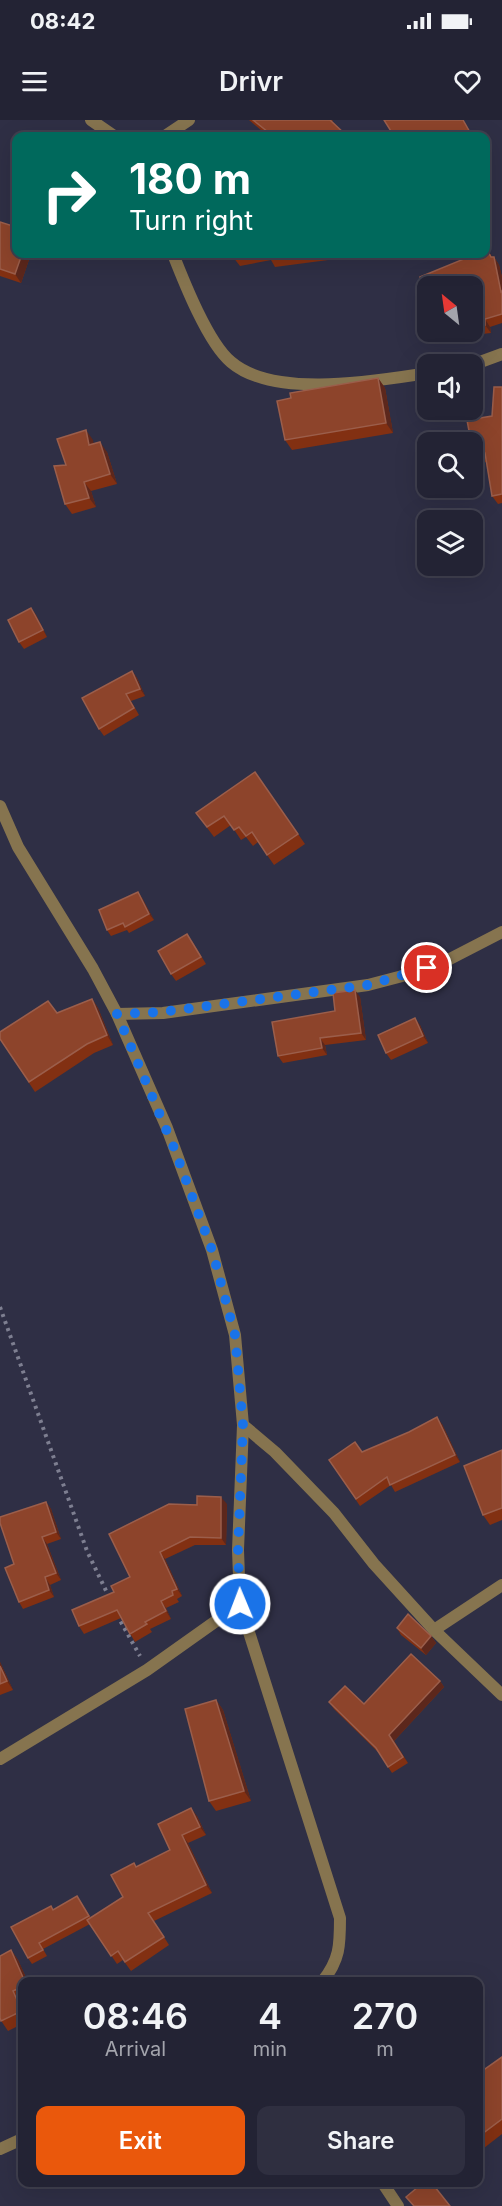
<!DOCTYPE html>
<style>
body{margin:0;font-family:Inter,sans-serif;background:#2f2f40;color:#f1f3f6;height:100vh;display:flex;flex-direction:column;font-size:22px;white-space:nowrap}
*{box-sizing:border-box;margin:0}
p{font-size:20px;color:#a3a4ac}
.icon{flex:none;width:33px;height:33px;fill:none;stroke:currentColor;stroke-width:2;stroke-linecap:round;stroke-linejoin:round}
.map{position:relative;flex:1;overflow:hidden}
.sheet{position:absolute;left:18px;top:1857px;width:465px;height:210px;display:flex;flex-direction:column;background:#232334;border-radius:12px;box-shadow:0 6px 24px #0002,0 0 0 2px #40404f}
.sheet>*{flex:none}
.hud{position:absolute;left:12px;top:12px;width:478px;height:126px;border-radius:12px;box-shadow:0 6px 24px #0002,0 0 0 2px #40404f;background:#00695c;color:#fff;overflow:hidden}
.needle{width:39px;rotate:331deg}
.controls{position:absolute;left:417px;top:156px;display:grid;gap:12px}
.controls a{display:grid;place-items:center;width:66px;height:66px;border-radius:12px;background:#232334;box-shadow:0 6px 24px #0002,0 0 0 2px #40404f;font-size:30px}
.pin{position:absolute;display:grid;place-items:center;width:51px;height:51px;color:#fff;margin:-26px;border:3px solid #fff;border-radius:50%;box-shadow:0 2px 6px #0007}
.me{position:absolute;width:66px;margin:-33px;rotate:359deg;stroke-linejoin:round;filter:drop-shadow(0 0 4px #0008)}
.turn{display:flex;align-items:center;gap:21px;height:126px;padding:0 18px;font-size:27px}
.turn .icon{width:78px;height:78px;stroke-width:2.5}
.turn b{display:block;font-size:42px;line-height:51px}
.eta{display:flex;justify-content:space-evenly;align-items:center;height:102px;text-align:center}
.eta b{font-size:36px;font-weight:600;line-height:42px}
.primary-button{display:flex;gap:12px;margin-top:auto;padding:12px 18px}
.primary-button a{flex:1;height:69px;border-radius:12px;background:#ea580c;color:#fff;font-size:24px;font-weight:600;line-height:69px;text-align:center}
.primary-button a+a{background:#2f2f40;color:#f1f3f6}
.status{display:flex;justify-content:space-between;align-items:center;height:42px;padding:0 30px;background:#232334;direction:ltr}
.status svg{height:16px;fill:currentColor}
header{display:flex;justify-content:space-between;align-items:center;height:78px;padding:0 18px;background:#232334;font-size:27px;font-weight:600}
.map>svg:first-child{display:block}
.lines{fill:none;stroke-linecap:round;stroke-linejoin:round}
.path{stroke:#7e7f91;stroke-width:4;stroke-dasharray:3 4.5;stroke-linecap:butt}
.minor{stroke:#86744f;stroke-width:12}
.wall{fill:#823012}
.shaded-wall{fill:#5c271c}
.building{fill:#8d442b;stroke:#9b5e4b;stroke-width:1.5}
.route{stroke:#1a73e8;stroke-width:10;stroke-dasharray:0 18}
</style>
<div class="status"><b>08:42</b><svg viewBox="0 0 49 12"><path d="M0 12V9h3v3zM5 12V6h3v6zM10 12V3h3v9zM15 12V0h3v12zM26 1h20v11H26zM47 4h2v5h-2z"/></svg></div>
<header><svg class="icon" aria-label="menu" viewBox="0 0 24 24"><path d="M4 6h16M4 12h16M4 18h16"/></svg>Drivr<svg class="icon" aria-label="heart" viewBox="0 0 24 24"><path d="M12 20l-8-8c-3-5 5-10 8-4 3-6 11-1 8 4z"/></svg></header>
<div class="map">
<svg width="502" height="2086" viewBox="0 0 502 2086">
<rect width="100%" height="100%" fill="#2f2f45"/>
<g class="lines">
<g class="path">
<path d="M0,1187L87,1431L109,1477"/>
<path d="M117,1495L140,1536"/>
</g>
<g class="minor">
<path d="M91,0L114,16"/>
<path d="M165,16L189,0"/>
<path d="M173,134C184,162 208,223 231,242C274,279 375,261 428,253"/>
<path d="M472,245L502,234"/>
<path d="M0,686L18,727L93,849L117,894L167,1008L212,1130L235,1215L243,1305L238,1430L240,1484L340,1798C340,1825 340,1840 322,1862"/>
<path d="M117,894L163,893L368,865L410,854L444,842L502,812"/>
<path d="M243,1305L275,1332L334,1393L374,1444L434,1510L502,1575"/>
<path d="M434,1510L502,1465"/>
<path d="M0,1639L147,1550L240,1484"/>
<path d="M0,2029L22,2019"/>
<path d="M382,2062L398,2086"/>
</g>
</g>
<g class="wall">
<path d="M249,0H333L332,1L347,16H268Z"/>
<path d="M486,82L490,102L486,104Z"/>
<path d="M0,102L16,134H31L21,163L0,156Z"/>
<path d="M486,127L492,137H494L499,145L502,157V203L490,207L491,213L473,215L470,212H472V166H428L427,172L422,165L464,139L486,134Z"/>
<path d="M233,134H350L351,137L275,147L271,140L240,146L233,137Z"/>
<path d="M378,258L385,268L393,313L292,330L285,320L291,278Z"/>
<path d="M502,267V383L498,384L492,376L486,342L479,343L473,335L492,296Z"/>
<path d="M93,320V324L107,332L117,364L91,371L96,387L72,394L65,384L66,345Z"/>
<path d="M31,488L36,495L47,517L24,529L19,522Z"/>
<path d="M132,551L137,558L145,576L131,581L139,595L104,616L99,609Z"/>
<path d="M255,652L305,724L274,745L258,722L253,726L246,717L241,720L231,705L214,717L196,693Z"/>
<path d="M138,772L142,778L154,800L129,813L127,810L111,816L107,810Z"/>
<path d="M192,821L206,844L176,861L171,854Z"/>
<path d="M360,877L366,920L325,925L327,935L283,943L278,936L335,891Z"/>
<path d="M92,879L98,888L113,925L94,933L35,972L0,919L57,893Z"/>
<path d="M420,905L428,923L391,940L386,933Z"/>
<path d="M442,1304L460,1342L395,1372L391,1365L360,1386L329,1340L362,1332Z"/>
<path d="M502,1330V1400L490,1405L483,1395Z"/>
<path d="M46,1382L51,1389L61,1419L47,1424L61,1460L50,1465L54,1477L23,1489L19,1482L14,1444Z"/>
<path d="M169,1384H227L226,1425H195L165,1439L182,1476L177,1479L179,1482L166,1488L171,1499L150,1509L152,1512L135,1522L121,1498L84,1514L79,1506L130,1457Z"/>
<path d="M397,1508L431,1516L436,1523L426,1535L401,1515Z"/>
<path d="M0,1542L13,1570L0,1575Z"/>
<path d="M440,1561L444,1567L394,1621L408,1643L392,1653L379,1633L334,1589L329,1582L364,1584Z"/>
<path d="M216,1580L223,1590L251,1681L216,1691L209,1681Z"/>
<path d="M197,1696L206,1715L188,1723L212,1773L154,1801L169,1825L131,1851L123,1840L117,1844L90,1804L43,1829L47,1836L32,1844L28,1838L53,1790L81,1782L91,1798L123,1777L134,1743L136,1747L170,1730Z"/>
<path d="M11,1830L18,1840L28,1862H22V1880L20,1881L22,1886V1904L8,1911L0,1899V1836Z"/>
<path d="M502,1937V2014L484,2028L478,2020V1954Z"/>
</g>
<g class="shaded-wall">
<path d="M486,82L490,102L486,96Z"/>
<path d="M486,127L495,142L494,137L499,145L502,157V173Z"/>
<path d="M22,134H31L21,163L15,154Z"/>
<path d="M485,199L490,207L491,213L485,205Z"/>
<path d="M378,258L385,268L393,313L386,303Z"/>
<path d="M86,310L93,320L96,335L89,325Z"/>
<path d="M100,322L107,332L117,364L110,354Z"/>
<path d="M84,362L91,371L96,387L89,378Z"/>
<path d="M31,488L36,495L47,517L43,510Z"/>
<path d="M132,551L137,558L145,576L140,569Z"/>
<path d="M138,772L142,778L154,800L149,794Z"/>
<path d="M355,870L360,877L366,920L361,913Z"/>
<path d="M92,879L98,888L113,925L107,915Z"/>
<path d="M415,898L420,905L428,923L423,916Z"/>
<path d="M320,918L325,925L327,935L322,928Z"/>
<path d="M437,1297L442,1304L460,1342L455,1335Z"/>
<path d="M221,1377L227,1384L226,1425L221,1418Z"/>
<path d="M46,1382L51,1389L61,1419L56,1412Z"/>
<path d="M42,1417L47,1424L61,1460L56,1453Z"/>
<path d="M160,1432L165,1439L182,1476L177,1469Z"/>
<path d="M45,1457L50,1465L54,1477L49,1470Z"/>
<path d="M161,1481L166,1488L171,1499L166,1491Z"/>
<path d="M431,1516L436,1523L426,1535L421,1528Z"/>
<path d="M0,1542L13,1570L7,1561L0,1546Z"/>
<path d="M440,1561L444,1567L394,1621L408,1643L389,1615Z"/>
<path d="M216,1580L223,1590L251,1681L244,1671Z"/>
<path d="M191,1688L197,1696L206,1715L200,1707Z"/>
<path d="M182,1715L188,1723L212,1773L206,1765Z"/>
<path d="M11,1830L18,1840L28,1862H25Z"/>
<path d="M13,1871L20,1881L22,1886V1891Z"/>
</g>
<g class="building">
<path d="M253,0H330L347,16H290L289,15L288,16H273Z"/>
<path d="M384,0H463L471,14L468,15V16H394Z"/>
<path d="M0,102L16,107V134H22L15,154L0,149Z"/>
<path d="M486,128L491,137H494L501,172L502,171V194L485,199V205L472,207V166H461L460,158L422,165L420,157L464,139L461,134H486Z"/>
<path d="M233,134H252L233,137Z"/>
<path d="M268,134H302L269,138Z"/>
<path d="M378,258L386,303L285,320L277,281L291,278L290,273Z"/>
<path d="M494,267H502V374L492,376L485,333L473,335L472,322H471L467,300L492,296Z"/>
<path d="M86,310L89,325L100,322L110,354L84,362L89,378L65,384L54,346L66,345L57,319Z"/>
<path d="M31,488L43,510L19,522L8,500Z"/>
<path d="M132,551L140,569L126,574L134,588L99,609L82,578Z"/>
<path d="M255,652L298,714L267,735L252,712L246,716L239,707L234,710L224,696L207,707L196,693Z"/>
<path d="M138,772L149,794L125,807L123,803L107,810L99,790Z"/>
<path d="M187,814L201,837L171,854L158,831Z"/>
<path d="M355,870L361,913L320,918L322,928L278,936L272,902L335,891L333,873Z"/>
<path d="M92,879L107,915L87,924L29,962L0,919V912L48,881L57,893Z"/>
<path d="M415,898L423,916L386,933L378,915Z"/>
<path d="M437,1297L455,1335L390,1365L387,1357L356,1379L329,1340L355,1322L362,1332L409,1312Z"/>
<path d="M502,1330V1388L483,1395L464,1346Z"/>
<path d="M197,1376L221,1377V1418L190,1417L160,1432L177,1469L172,1471L173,1475L161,1481L166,1491L145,1502L147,1504L130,1514L117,1490L79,1506L72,1490L114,1472L111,1466L130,1457L109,1414L169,1384L197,1385Z"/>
<path d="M46,1382L56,1412L42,1417L56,1453L45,1457L49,1470L19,1482L5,1448L14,1444L0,1403V1397Z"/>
<path d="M408,1494L431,1516L421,1528L397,1508Z"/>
<path d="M411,1534L440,1561L389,1615L403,1637L388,1647L376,1628L329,1582L345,1566L364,1584Z"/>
<path d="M0,1546L7,1561L0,1564Z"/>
<path d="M216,1580L244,1671L209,1681L185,1589Z"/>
<path d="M191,1688L200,1707L182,1715L206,1765L148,1793L164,1817L125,1842L118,1831L111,1836L87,1800L123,1777L111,1755L134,1743L136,1747L170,1730L158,1704Z"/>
<path d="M77,1776L89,1796L39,1823L43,1830L28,1838L11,1807L51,1786L53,1790Z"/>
<path d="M11,1830L25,1862H22V1867L13,1871L22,1891L1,1901L0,1898V1836Z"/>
<path d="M502,1937V1999L478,2017V1954Z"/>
<path d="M424,2062H431L450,2086H414L406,2077Z"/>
</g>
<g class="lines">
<path class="route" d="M240,1484L238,1430L243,1305L235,1215L212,1130L174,1028L117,894L162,892L368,865L427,848"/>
</g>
</svg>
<div class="controls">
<a><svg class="needle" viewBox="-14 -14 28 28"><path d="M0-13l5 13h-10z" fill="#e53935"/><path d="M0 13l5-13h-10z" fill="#a3a4ac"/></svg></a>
<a><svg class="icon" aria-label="sound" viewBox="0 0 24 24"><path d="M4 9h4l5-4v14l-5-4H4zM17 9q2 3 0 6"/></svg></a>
<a><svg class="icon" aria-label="search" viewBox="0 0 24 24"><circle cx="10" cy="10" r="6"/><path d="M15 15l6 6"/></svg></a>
<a><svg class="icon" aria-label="layers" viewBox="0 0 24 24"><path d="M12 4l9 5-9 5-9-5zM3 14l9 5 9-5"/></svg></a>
</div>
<div class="pin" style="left:427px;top:848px;background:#d93025"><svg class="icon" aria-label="arrive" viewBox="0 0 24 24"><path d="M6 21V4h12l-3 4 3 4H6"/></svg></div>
<svg class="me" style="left:240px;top:1484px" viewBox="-20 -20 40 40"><circle r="17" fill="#1a73e8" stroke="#fff" stroke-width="3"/><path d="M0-11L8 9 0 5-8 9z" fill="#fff"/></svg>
<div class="hud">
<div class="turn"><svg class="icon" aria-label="right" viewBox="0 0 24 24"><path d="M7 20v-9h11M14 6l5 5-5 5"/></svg><div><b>180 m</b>Turn right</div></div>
</div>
<section class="sheet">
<div class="eta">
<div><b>08:46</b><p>Arrival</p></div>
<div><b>4</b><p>min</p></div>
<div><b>270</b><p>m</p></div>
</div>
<div class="primary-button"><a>Exit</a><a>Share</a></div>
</section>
</div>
